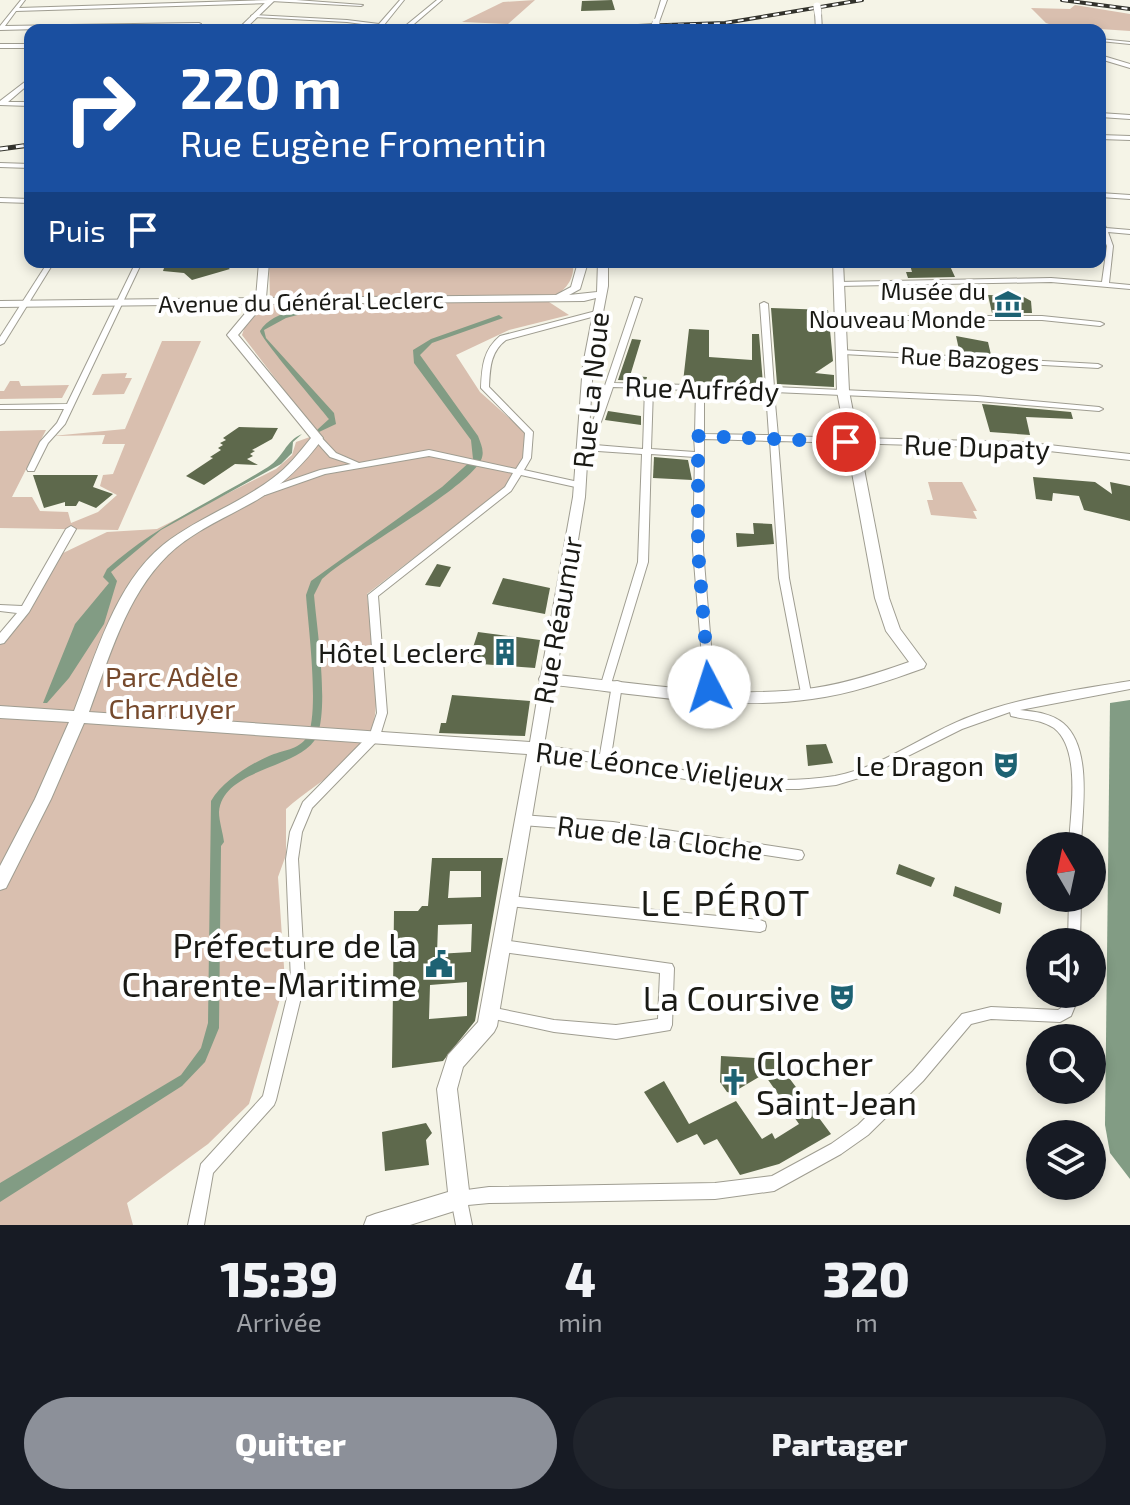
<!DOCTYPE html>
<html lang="fr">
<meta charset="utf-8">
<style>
body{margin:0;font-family:"Exo 2",sans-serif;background:#20242c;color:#f1f3f6;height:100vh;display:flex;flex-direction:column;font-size:30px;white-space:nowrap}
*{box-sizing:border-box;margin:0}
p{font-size:26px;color:#9ea1a6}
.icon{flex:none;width:44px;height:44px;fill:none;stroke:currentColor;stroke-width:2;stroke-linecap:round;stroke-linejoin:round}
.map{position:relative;height:1225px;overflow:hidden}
.details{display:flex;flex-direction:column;background:#171b24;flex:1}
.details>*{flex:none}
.guide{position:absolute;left:24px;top:24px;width:1082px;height:244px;border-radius:16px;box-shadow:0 4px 12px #0003;background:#1a4fa0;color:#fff;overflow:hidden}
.needle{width:52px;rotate:351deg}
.tools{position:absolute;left:1026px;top:832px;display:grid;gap:16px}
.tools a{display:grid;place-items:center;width:80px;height:80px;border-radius:50%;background:#171b24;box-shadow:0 4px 12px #0003;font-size:40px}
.pin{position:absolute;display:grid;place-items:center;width:68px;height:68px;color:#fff;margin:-34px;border:4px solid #fff;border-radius:50%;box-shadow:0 2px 8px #0007}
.me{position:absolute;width:88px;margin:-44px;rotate:355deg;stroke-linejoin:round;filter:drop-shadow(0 0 6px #0008)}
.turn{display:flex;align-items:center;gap:28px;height:168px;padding:0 24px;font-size:36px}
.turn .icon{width:104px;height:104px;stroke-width:2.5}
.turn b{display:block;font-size:56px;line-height:68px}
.then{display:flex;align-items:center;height:76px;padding:0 24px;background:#0003;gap:16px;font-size:30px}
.eta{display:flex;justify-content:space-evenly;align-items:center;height:136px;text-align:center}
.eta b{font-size:48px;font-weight:800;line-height:56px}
.action{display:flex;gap:16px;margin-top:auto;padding:16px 24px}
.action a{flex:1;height:92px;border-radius:48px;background:#8c9099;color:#fff;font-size:32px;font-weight:800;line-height:92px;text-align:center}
.action a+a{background:#20242c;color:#f1f3f6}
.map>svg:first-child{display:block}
.green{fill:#d9bfaf}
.water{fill:#829c84}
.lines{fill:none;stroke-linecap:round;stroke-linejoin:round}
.stream{stroke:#829c84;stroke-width:2}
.building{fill:#5e694c;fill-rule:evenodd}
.street-casing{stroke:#9f9d91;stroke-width:2}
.secondary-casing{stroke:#9f9d91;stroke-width:2}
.street{fill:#fff;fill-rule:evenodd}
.secondary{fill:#fff;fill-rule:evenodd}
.rail-far1-casing{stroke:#32322c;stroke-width:4}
.rail-casing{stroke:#32322c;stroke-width:5}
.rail-far1{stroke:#fff;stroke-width:2;stroke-dasharray:6;stroke-linecap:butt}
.rail{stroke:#fff;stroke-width:3;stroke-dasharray:8;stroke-linecap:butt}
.secondary-bridge-casing{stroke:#9f9d91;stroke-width:8;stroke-linecap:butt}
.secondary-bridge{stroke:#fff;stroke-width:7}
.route{stroke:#1a73e8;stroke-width:14;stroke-dasharray:0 25.2}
.labels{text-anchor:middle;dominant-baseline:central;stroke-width:8;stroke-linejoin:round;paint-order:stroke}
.far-poi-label{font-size:24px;fill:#1a1a15;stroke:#fff;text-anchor:end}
.far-street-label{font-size:24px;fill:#1a1a15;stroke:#fff}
.street-label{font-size:28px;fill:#1a1a15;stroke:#fff}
.poi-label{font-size:28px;fill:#1a1a15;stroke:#fff;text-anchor:end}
.park-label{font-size:28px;fill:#76492c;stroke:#fff}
.near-poi-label{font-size:34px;fill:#1a1a15;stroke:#fff;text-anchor:end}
.near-neighbourhood-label{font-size:36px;letter-spacing:2px;fill:#1a1a15;stroke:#fff}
</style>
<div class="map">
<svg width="1130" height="1225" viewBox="0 0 1130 1225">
<rect width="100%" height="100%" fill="#f5f4e7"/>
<g class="green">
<path d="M535,0L508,24L462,22L503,2Z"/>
<path d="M1075,5L1130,14V31L1055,26L1046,23L1031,8L1070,9Z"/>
<path d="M269,262H573C575,282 564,290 549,302L569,315L509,330L456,355L480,392L526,433L523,458L504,488L367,594C370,628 385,708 369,735C351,767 312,785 286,809V855L278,877L285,982L249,1104L208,1144L127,1203L133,1225H0V645L27,613L61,554L107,532L157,529L276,469L292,455L296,442L318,434L242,335L248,317L270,300Z"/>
<path d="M162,341H201L118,530L0,528V431L46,430L12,497H32L40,511L68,512L71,523L98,512L117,495L100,486L103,475L113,474L125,444H102L105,435L52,436L125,429Z"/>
<path d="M127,373L125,378H132L124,394L92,395L102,374Z"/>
<path d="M10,381H19L21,386L69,385L62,398L0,399V391H4Z"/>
<path d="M928,482H962L977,511H973L977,519L931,515L927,500H933Z"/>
</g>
<g class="water">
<path d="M336,305L286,318L264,330L266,338L334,413L336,424L319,432L317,430L329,419C319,406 261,339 260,331C274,309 312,306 336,305Z"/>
<path d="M499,315L503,318L432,343L420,355L478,436C481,444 485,452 481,460C465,491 354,550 322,579L314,595C317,629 329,707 317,736C302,769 223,767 219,812C219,821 223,833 224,842L221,846L219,1028L205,1062L182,1086L0,1202V1183L181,1075L201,1048L208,1023L211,801C222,782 248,765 269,756C282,750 299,750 307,737C320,715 308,624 306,595L311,581L442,487L473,459L471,440L414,363L413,350L431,339Z"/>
<path d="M302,434L293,442L292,453L281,464L161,530L111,572L117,581L104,624L69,678L47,703H43L75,624L109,583L103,577L107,569C156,525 213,501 268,467C284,457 285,441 302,434Z"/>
<path d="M1130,700V1179L1110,1153L1105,1125L1110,703Z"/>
</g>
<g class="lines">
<path class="stream" d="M507,30L509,26"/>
</g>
<g class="building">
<path d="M612,0L615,10L581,11L582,1Z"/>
<path d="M166,262H221L230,269L192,280L184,273L163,271Z"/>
<path d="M910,265L950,266L955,277L908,278L906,272H912Z"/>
<path d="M988,295L1022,296L1031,301L1032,313H992Z"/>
<path d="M771,308L828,310L833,361L815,373L834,375V387L777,384Z"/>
<path d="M689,329L709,330V357L752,360V334H759L763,384L683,382Z"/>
<path d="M956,336L988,342L991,355L960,354Z"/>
<path d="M632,339L641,340L630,376L647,377L646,381L618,380Z"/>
<path d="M982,404L1071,412L1073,419L1026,417L1030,435L990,432Z"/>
<path d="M608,411L641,416V425L605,420Z"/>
<path d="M239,427L278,428L272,439L252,450L255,451L250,454L253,456L247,459L258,465L235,464L204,485L186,476L213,458L210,457L221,450L218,448L223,445L220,443L226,440L223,438Z"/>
<path d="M654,457L688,460L692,480L653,478Z"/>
<path d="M33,475H98L93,487L113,494L96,508L79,501L76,506H65V502L44,508Z"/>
<path d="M1033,477L1095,482L1112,494L1110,482L1130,486V521L1084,510L1079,496L1053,493L1052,501L1036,499Z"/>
<path d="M753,523L772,524L774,544L737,547L736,533L754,534Z"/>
<path d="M437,564L451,567L440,587L425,585Z"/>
<path d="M503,578L550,588L545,614L492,604Z"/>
<path d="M478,632L540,640L535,668L468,663Z"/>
<path d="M452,695L530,701L525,736L439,733L441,723H446Z"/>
<path d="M826,744L833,763L808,766L806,745Z"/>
<path d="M432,858H503L475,1021L443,1061L392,1068L394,911H418L422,906H428ZM450,871H481V897L448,898ZM472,924L471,952L437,954L438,925ZM467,982V1016L429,1019L430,985Z"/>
<path d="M899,864L935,878L931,887L896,874Z"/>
<path d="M955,886L1002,903L1000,914L953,896Z"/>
<path d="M721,1056L775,1059L831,1134L779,1164L740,1175L717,1139L704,1145L697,1134L677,1143L644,1092L664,1081L689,1124L736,1101L762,1139L772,1133L775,1139L799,1124L764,1074L732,1093L727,1092L720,1082Z"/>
<path d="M426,1123L432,1133L426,1140L429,1165L385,1171L382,1132Z"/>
</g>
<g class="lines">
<g class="street-casing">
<g id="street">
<path d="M21,0H25L19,8L269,0H296L363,5L361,6L271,1L269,3L16,11L5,26L199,23L201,24L199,25L0,30V26Z"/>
<path d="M400,0H404L384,25L404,27L437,0H442L407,30L347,22L253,17L251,16L253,15L347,20L379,24Z"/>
<path d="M1100,39L1130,42V44L1100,41Z"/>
<rect x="0" y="44" width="30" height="4"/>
<path d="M1100,55L1130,64V68L1100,59Z"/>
<path d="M30,78V83L8,102H30V106L0,105V101Z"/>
<path d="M1100,113L1130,115V119L1100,117Z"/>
<path d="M0,163L30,164V168L0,167Z"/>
<path d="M1100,193L1130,195V199L1100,197Z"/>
<path d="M0,198L30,199V203L0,202Z"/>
<path d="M1100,219L1103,221L1106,228L1130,230V234L1108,232L1113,246L1109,283L1130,285V289L1051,282L838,286L834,284L838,282L1051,278L1102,282L1107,246L1100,229Z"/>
<path d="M48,262H54L4,343L0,345V337Z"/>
<path d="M136,262H142L65,424L48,443L34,471H28L27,469L40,442L57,423L64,409H0V405L67,404Z"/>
<path d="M635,297L642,299L614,383L766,387L760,304L764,302L768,304L774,387L977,396L1099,407L1103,409L1099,411L977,401L774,392L778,436L1022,442L1130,454V460L1022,448L778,441L789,578L811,693L810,696H802L801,693L779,578L770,441L704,439L703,550L715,693L714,696H706L705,693L693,550L695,457L651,454L648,562L611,684L610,687H602L601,684L638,562L642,454L583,450L579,447L583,444L643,449L645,388L613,387L601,422L588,437L585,438L581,435L593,421ZM653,389L696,390L695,434L694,436L695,452L651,449ZM704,390L766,392L769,435L704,434Z"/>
<path d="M596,311H599V315L506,340C490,352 490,369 489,387L533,432L531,458L524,470L583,483L584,485L583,487L580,488L521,475L511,491L378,596L387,713L379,739L312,808L302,832L298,859L305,981L276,1100L274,1105L213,1173L204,1225H188L201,1164L263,1096L291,981L286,859L290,832L303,802L370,734L377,713L368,595L505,487L513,473L429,456L325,474L268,494L265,495L261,492L262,490L320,470L351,464L330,457L313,438L317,435L320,436L336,453L359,463L429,450L516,469L523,458L525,433L481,388C482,367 483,350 500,336Z"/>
<path d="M837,316H1042L1100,322L1104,324L1100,326L1042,320H837Z"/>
<path d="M840,350L1098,364L1102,366L1098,368L843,354H840Z"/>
<path d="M71,526L76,529L29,612L4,643L0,644V633L17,613L0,611V605L22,606L66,529Z"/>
<path d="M617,681L621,682L622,685L611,756C684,771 760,788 835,776C883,767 924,734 969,717C1020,697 1076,690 1130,681V689L1020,710C1035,712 1051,713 1063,723C1093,748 1082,811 1081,846H1069C1070,815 1082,750 1054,728C1041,719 1026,720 1011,716L1010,712L962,729L872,774L836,785L799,789H762L724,786L530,751L528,748L530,745L534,744L600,754L612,685L613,682Z"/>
<path d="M522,815L613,822L798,850L802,851L804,855L802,859L798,860L613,832L522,825L518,823L516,820L518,817Z"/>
<path d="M509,896L760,920L765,922L766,926L765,930L760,932L509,906L505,905L503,901L505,897Z"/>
<path d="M1069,898H1081L1080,942H1068Z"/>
<path d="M502,940L672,964L674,968L672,1025L670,1030L616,1039L554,1032L485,1017L483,1013L485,1009L490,1007L554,1020L616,1025L658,1019L660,973L502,952L497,950L496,946L497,942Z"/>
<path d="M1066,994H1080L1071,1016L1060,1022L991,1019L971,1024L923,1081L868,1135L841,1154L774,1191L715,1199L489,1203L468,1205L472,1225H456L451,1199L454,1194L459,1191L489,1187L715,1183L772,1176L831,1144L858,1125L913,1071L962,1014L991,1007L1058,1010L1061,1008Z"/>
</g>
</g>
<g class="secondary-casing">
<g id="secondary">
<path d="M268,0H275L244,30H237Z"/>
<path d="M661,0H667L659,22L654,23Z"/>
<path d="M818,11L821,13L822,30H816L815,13Z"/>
<path d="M1100,135L1130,136V140L1100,139Z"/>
<path d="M259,262H269L266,298L556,295L571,287L578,262H588L580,289L569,295L597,292L598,262H608V286L593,365L585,497L556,675C641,683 729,700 814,688C847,683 878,673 909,662L886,631L875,598L837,391L833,262H843L849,391L889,598L900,629L926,664L924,668C888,681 850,694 812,699C727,711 639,694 554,685L497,1026L494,1032L463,1067L457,1089L470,1199L467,1207L410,1225H364L367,1217L375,1214L448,1192L437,1089L448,1055L478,1022L527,754L84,723L51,799L6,888L0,890V866L35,799L69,722L0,718V706L74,711C96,655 115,584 163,545C197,518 239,504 273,478C288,467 299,453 311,438L227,335L253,304L0,307V301L256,298ZM596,298L583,365L573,497L541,675L539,679L540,682L530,742L89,712C109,658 126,596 168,555C193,531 227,517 257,500C284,484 304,464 323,438L238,335L264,304L584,301Z"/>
</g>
</g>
<use href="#street" class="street"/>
<use href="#secondary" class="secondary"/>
<g class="rail-far1-casing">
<g id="rail-far1">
<path d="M1062,0L1130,9"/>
<path d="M522,30L725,23L862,0"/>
</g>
</g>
<g class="rail-casing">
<path id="rail" d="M0,149L30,145"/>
</g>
<use href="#rail-far1" class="rail-far1"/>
<use href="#rail" class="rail"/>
<g class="secondary-bridge-casing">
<g id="secondary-bridge">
<path d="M817,6L818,13"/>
<path d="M654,30L656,22"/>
</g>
</g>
<use href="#secondary-bridge" class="secondary-bridge"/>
</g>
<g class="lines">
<path class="route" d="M709,687L698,550V436L846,442"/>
</g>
<defs>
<g id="museum-bare" transform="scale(2.16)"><path d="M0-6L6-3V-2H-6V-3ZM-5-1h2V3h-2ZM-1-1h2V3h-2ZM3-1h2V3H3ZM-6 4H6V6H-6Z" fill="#1d6273" stroke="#fff" stroke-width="2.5" paint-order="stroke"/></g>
<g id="building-bare" transform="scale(2.16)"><path d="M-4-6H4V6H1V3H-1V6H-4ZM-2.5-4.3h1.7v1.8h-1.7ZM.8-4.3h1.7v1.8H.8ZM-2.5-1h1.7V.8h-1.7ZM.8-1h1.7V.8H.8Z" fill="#1d6273" stroke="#fff" stroke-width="2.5" paint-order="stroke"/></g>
<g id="theatre-bare" transform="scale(2.16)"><path d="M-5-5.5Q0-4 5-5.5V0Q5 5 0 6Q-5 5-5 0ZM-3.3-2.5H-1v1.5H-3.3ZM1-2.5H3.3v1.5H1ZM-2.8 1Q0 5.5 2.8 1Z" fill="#1d6273" stroke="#fff" stroke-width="2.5" paint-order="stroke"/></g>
<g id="civic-bare" transform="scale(2.16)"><path d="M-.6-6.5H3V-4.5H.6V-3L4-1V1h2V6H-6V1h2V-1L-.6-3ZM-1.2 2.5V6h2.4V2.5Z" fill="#1d6273" stroke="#fff" stroke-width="2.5" paint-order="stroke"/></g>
<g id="church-bare" transform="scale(2.16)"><path d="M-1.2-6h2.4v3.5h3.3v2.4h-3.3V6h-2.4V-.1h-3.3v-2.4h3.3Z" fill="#1d6273" stroke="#fff" stroke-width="2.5" paint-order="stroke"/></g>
</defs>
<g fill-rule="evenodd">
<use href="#museum-bare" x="1008" y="304"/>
<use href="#building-bare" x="505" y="652"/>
<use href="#theatre-bare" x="1006" y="765"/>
<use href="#civic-bare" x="439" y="964"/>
<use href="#theatre-bare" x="842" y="997"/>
<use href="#church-bare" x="734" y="1082"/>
</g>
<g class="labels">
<g class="far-poi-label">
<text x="986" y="290">Musée du<tspan x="986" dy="28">Nouveau Monde</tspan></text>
</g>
<g class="far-street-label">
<text transform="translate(301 301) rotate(-1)">Avenue du Général Leclerc</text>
<text transform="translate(970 358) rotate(3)">Rue Bazoges</text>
</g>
<g class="street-label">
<text transform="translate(702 388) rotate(2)">Rue Aufrédy</text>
<text transform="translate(590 390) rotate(-84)">Rue La Noue</text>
<text transform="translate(977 446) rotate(2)">Rue Dupaty</text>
<text transform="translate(557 620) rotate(-80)">Rue Réaumur</text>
<text transform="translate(660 766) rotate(7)">Rue Léonce Vieljeux</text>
<text transform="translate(660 837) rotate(7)">Rue de la Cloche</text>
</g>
<g class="poi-label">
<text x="483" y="652">Hôtel Leclerc</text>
<text x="984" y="765">Le Dragon</text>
</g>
<g class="park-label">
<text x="172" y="676">Parc Adèle<tspan x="172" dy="32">Charruyer</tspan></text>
</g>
<g class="near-poi-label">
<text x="417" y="944">Préfecture de la<tspan x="417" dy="39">Charente-Maritime</tspan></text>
<text x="820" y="997">La Coursive</text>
<text x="756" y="1062" text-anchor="start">Clocher<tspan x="756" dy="39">Saint-Jean</tspan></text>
</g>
<g class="near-neighbourhood-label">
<text x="726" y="901">LE PÉROT</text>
</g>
</g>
</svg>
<div class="tools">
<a><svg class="needle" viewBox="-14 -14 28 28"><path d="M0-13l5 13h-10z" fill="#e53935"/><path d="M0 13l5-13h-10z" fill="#9ea1a6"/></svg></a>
<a><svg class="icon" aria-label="sound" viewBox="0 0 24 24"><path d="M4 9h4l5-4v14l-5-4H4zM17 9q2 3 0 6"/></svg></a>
<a><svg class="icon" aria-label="search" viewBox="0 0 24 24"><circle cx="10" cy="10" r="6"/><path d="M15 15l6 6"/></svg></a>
<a><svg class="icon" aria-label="layers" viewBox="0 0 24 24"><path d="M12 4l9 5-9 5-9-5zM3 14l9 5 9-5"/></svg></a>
</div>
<div class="pin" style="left:846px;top:442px;background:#d93025"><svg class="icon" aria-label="arrive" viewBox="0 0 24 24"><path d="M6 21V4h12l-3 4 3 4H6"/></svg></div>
<svg class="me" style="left:709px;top:687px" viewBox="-20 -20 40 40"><circle r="19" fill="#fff"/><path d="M0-13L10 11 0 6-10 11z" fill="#1a73e8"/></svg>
<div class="guide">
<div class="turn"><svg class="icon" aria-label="right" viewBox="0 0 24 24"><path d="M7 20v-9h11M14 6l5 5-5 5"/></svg><div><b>220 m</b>Rue Eugène Fromentin</div></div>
<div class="then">Puis<svg class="icon" aria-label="arrive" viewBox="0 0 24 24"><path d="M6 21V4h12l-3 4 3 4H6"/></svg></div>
</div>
</div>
<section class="details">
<div class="eta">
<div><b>15:39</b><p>Arrivée</p></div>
<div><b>4</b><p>min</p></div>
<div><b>320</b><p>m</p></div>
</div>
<div class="action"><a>Quitter</a><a>Partager</a></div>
</section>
